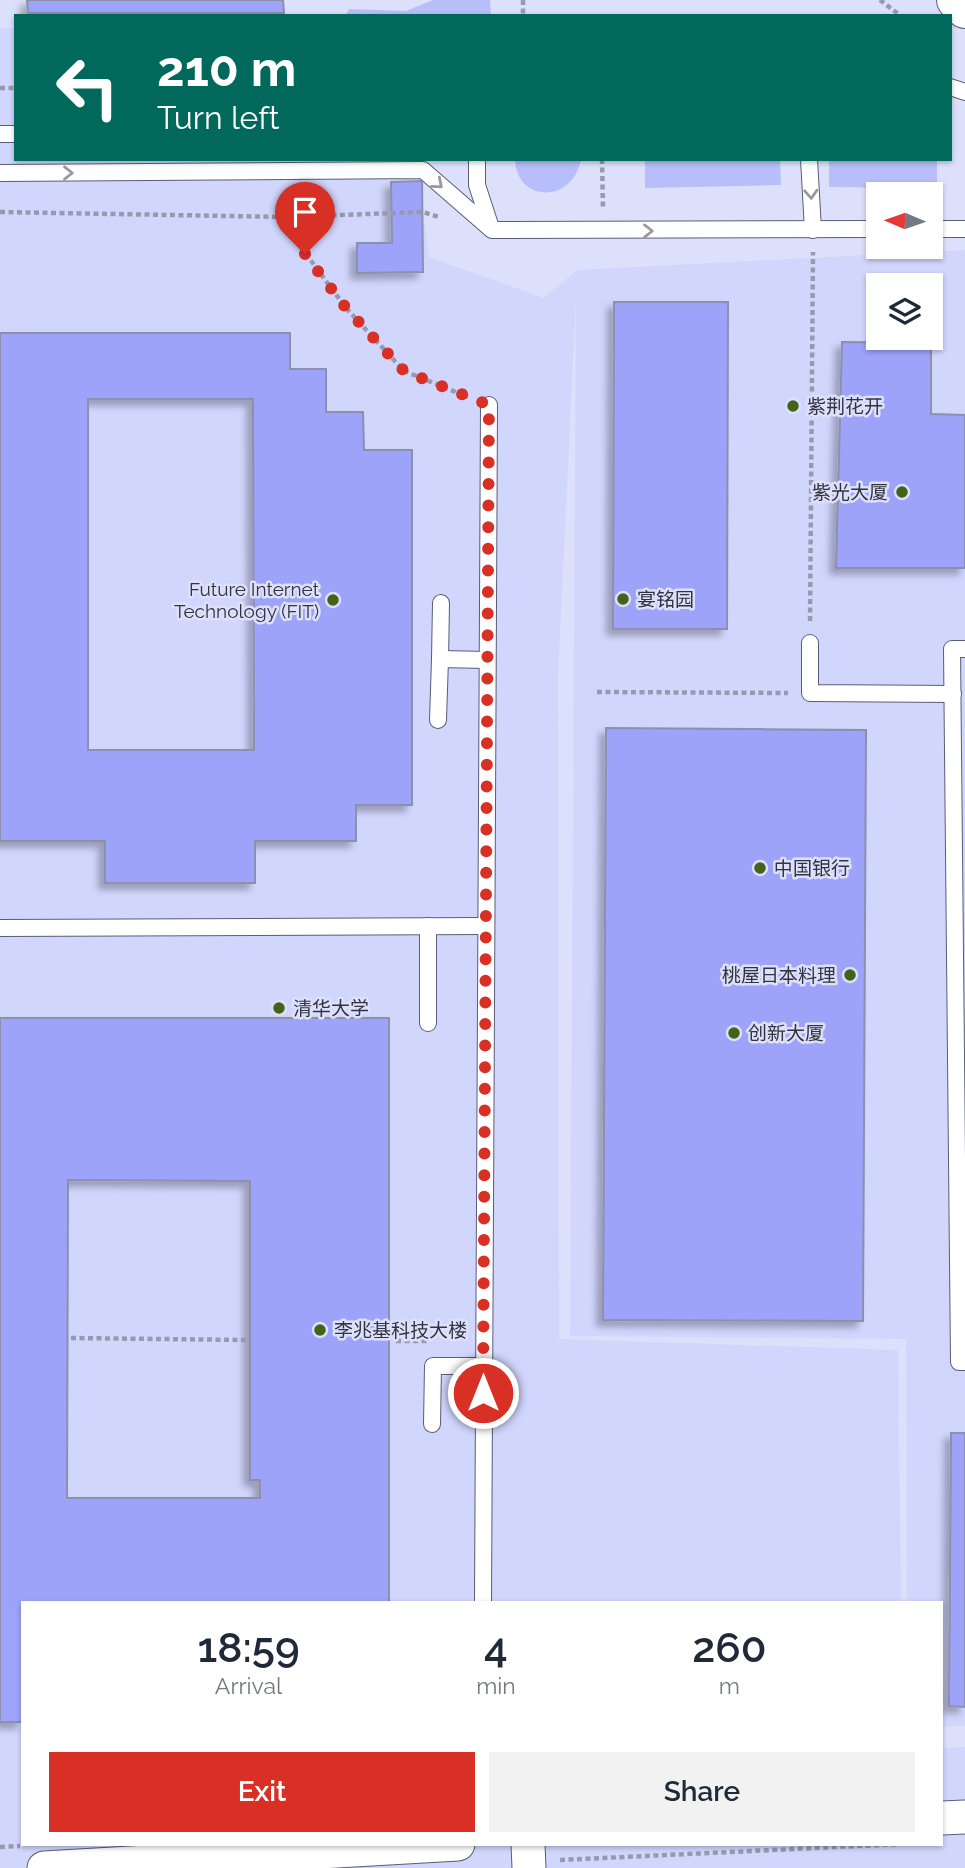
<!DOCTYPE html>
<meta charset="utf-8">
<style>
body{margin:0;font-family:Raleway,"Noto Sans SC",sans-serif;background:#f2f2f3;color:#1f2937;height:100vh;display:flex;flex-direction:column;font-size:26px;white-space:nowrap}
*{box-sizing:border-box;margin:0}
p{font-size:23px;color:#747a83}
.icon{flex:none;width:38px;height:38px;fill:none;stroke:currentColor;stroke-width:2;stroke-linecap:round;stroke-linejoin:round}
.map{position:relative;flex:1;overflow:hidden}
.drawer{position:absolute;left:21px;top:1601px;width:922px;height:245px;display:flex;flex-direction:column;background:#fff;border-radius:0px;box-shadow:0 2px 5px #0004}
.drawer>*{flex:none}
.top-card{position:absolute;left:14px;top:14px;width:938px;height:147px;border-radius:0px;box-shadow:0 2px 5px #0004;background:#00695c;color:#fff;overflow:hidden}
.needle{width:46px;rotate:272deg}
.buttons{position:absolute;left:866px;top:182px;display:grid;gap:14px}
.buttons a{display:grid;place-items:center;width:77px;height:77px;border-radius:0px;background:#fff;box-shadow:0 2px 5px #0004;font-size:35px}
.pin{position:absolute;display:grid;place-items:center;width:60px;height:60px;color:#fff;margin:-72px -30px;border-radius:50% 50% 50% 0;rotate:-45deg;box-shadow:0 0 7px #0007}
.pin .icon{rotate:45deg}
.me{position:absolute;width:77px;margin:-38px;rotate:0deg;stroke-linejoin:round;filter:drop-shadow(0 0 5px #0008)}
.turn{display:flex;align-items:center;gap:24px;height:147px;padding:0 28px;font-size:32px}
.turn .icon{width:91px;height:91px;stroke-width:2.5}
.turn b{display:block;font-size:49px;line-height:60px}
.eta{display:flex;justify-content:space-evenly;align-items:center;height:119px;text-align:center}
.eta b{font-size:42px;font-weight:600;line-height:49px}
.button{display:flex;gap:14px;margin-top:auto;padding:14px 28px}
.button a{flex:1;height:80px;border-radius:0px;background:#d93025;color:#fff;font-size:28px;font-weight:600;line-height:80px;text-align:center}
.button a+a{background:#f2f2f3;color:#1f2937}
.map>svg:first-child{display:block}
.built{fill:#d1d6fd;fill-rule:evenodd}
.green{fill:#b8bef9}
.building{fill:#9ea3fa;stroke:#8c8fad;stroke-width:2;fill-rule:evenodd;filter:url(#shadow)}
.lines{fill:none;stroke-linecap:round;stroke-linejoin:round}
.lane-casing{stroke:#5a5d78;stroke-width:18}
.street-casing{stroke:#5a5d78;stroke-width:35}
.secondary-casing{stroke:#5a5d78;stroke-width:40}
.path{stroke:#979aae;stroke-width:4.5;stroke-dasharray:5 3.5;stroke-linecap:butt}
.lane{stroke:#fff;stroke-width:16}
.street{stroke:#fff;stroke-width:33}
.secondary{stroke:#fff;stroke-width:38}
.oneway{stroke:#9899a0}
.route{stroke:#d93025;stroke-width:12;stroke-dasharray:0 21.6}
.poi-dot{fill:#426319;stroke:#dde0fa;stroke-width:2.5}
.labels{text-anchor:middle;dominant-baseline:central;stroke-width:5;stroke-linejoin:round;paint-order:stroke}
.poi-label{font-size:19px;fill:#323340;stroke:#dde0fa;text-anchor:start}
</style>
<div class="map">
<svg width="965" height="1868" viewBox="0 0 965 1868">
<defs>
<filter id="shadow"><feDropShadow dx="-6" dy="6" stdDeviation="3.5" flood-color="#0004"/></filter>
</defs>
<rect width="100%" height="100%" fill="#dde0fa"/>
<path class="built" d="M0,28H16V159H424L423,212L429,257L544,298L577,270L965,250V1726H942V1603H907L906,1339L570,1336L576,296L558,677L559,1339L898,1350L901,1603H23V1844H942V1748L965,1747V1868H0ZM878,285H931V338H878Z"/>
<g class="green">
<path d="M433,0H490L491,16H345L349,9L406,11Z"/>
<path d="M515,159H581C573,204 516,203 515,159Z"/>
<path d="M645,159H780L781,185L645,188Z"/>
<path d="M829,159H937V188L829,187Z"/>
</g>
<g class="building">
<path d="M27,0H283L284,13H28Z"/>
<path d="M422,181L423,272L357,273V243H392L391,182Z"/>
<path d="M614,302H728L727,629H613Z"/>
<path d="M0,333H290V369H326V412H363L364,450H412V805H356V841H255V883H105V841H0ZM88,399H253L254,750H88Z"/>
<path d="M842,342L931,343V414L965,415V568H836Z"/>
<path d="M606,728L866,730L863,1321L603,1320Z"/>
<path d="M0,1018H389V1603H23V1722H0ZM68,1180L250,1181V1480H260V1498H67Z"/>
<path d="M951,1433H965V1707L949,1706Z"/>
</g>
<g class="lines">
<g class="lane-casing">
<g id="lane">
<path d="M950,87L965,92"/>
<path d="M0,134H16"/>
<path d="M477,159V185L491,228"/>
<path d="M809,159L813,230"/>
<path d="M0,173L423,170L492,230L878,229"/>
<path d="M931,229H965"/>
<path d="M810,643V693L953,694"/>
<path d="M965,649H952L959,1362H965"/>
<path d="M440,659L441,603"/>
<path d="M438,720L440,659L487,660"/>
<path d="M428,926V1023"/>
<path d="M0,928L484,926"/>
<path d="M432,1424L433,1366H483"/>
<path d="M483,1603L489,405"/>
</g>
</g>
<g class="street-casing">
<g id="street">
<path d="M942,1818L965,1817"/>
<path d="M528,1844L529,1868"/>
<path d="M44,1868L458,1844"/>
</g>
</g>
<g class="secondary-casing">
<path id="secondary" d="M956,0L965,9"/>
</g>
<g class="path">
<path d="M523,0V16"/>
<path d="M880,0L901,16"/>
<path d="M0,88H16"/>
<path d="M602,159L603,209"/>
<path d="M0,212L285,217L423,212L439,217"/>
<path d="M285,217L292,235L346,308L404,371L468,397"/>
<path d="M810,621L813,252"/>
<path d="M597,692L788,693"/>
<path d="M71,1338L248,1340"/>
<path d="M396,1341H427"/>
<path d="M0,1847L20,1846"/>
<path d="M560,1860L901,1844"/>
</g>
<use href="#lane" class="lane"/>
<use href="#street" class="street"/>
<use href="#secondary" class="secondary"/>
</g>
<defs><path id="oneway-chevron" d="M-2-3.5L2.5 0L-2 3.5" fill="none" stroke-width="1.6" stroke-linecap="round" stroke-linejoin="round" transform="scale(1.75)"/></defs>
<g class="oneway">
<use href="#oneway-chevron" transform="translate(68 173)"/>
<use href="#oneway-chevron" transform="translate(438 184) rotate(41)"/>
<use href="#oneway-chevron" transform="translate(811 194) rotate(87)"/>
<use href="#oneway-chevron" transform="translate(648 231)"/>
</g>
<g class="lines">
<path class="route" d="M305,254L346,308L404,371L489,405L483,1393"/>
</g>
<g class="poi-dot">
<circle cx="793" cy="406" r="7"/>
<circle cx="902" cy="492" r="7"/>
<circle cx="623" cy="599" r="7"/>
<circle cx="333" cy="600" r="7"/>
<circle cx="760" cy="868" r="7"/>
<circle cx="850" cy="975" r="7"/>
<circle cx="279" cy="1008" r="7"/>
<circle cx="734" cy="1033" r="7"/>
<circle cx="320" cy="1330" r="7"/>
</g>
<g class="labels">
<g class="poi-label">
<text x="807" y="406">紫荆花开</text>
<text x="888" y="492" text-anchor="end">紫光大厦</text>
<text x="319" y="589" text-anchor="end">Future Internet<tspan x="319" dy="22">Technology (FIT)</tspan></text>
<text x="637" y="599">宴铭园</text>
<text x="774" y="868">中国银行</text>
<text x="836" y="975" text-anchor="end">桃屋日本料理</text>
<text x="293" y="1008">清华大学</text>
<text x="748" y="1033">创新大厦</text>
<text x="334" y="1330">李兆基科技大楼</text>
</g>
</g>
</svg>
<div class="buttons">
<a><svg class="needle" viewBox="-14 -14 28 28"><path d="M0-13l5 13h-10z" fill="#e53935"/><path d="M0 13l5-13h-10z" fill="#747a83"/></svg></a>
<a><svg class="icon" aria-label="layers" viewBox="0 0 24 24"><path d="M12 4l9 5-9 5-9-5zM3 14l9 5 9-5"/></svg></a>
</div>
<div class="pin" style="left:305px;top:254px;background:#d93025"><svg class="icon" aria-label="arrive" viewBox="0 0 24 24"><path d="M6 21V4h12l-3 4 3 4H6"/></svg></div>
<svg class="me" style="left:483px;top:1393px" viewBox="-20 -20 40 40"><circle r="17" fill="#d93025" stroke="#fff" stroke-width="3"/><path d="M0-11L8 9 0 5-8 9z" fill="#fff"/></svg>
<div class="top-card">
<div class="turn"><svg class="icon" aria-label="left" viewBox="0 0 24 24"><path d="M17 20v-9H6M10 6l-5 5 5 5"/></svg><div><b>210 m</b>Turn left</div></div>
</div>
<section class="drawer">
<div class="eta">
<div><b>18:59</b><p>Arrival</p></div>
<div><b>4</b><p>min</p></div>
<div><b>260</b><p>m</p></div>
</div>
<div class="button"><a>Exit</a><a>Share</a></div>
</section>
</div>
